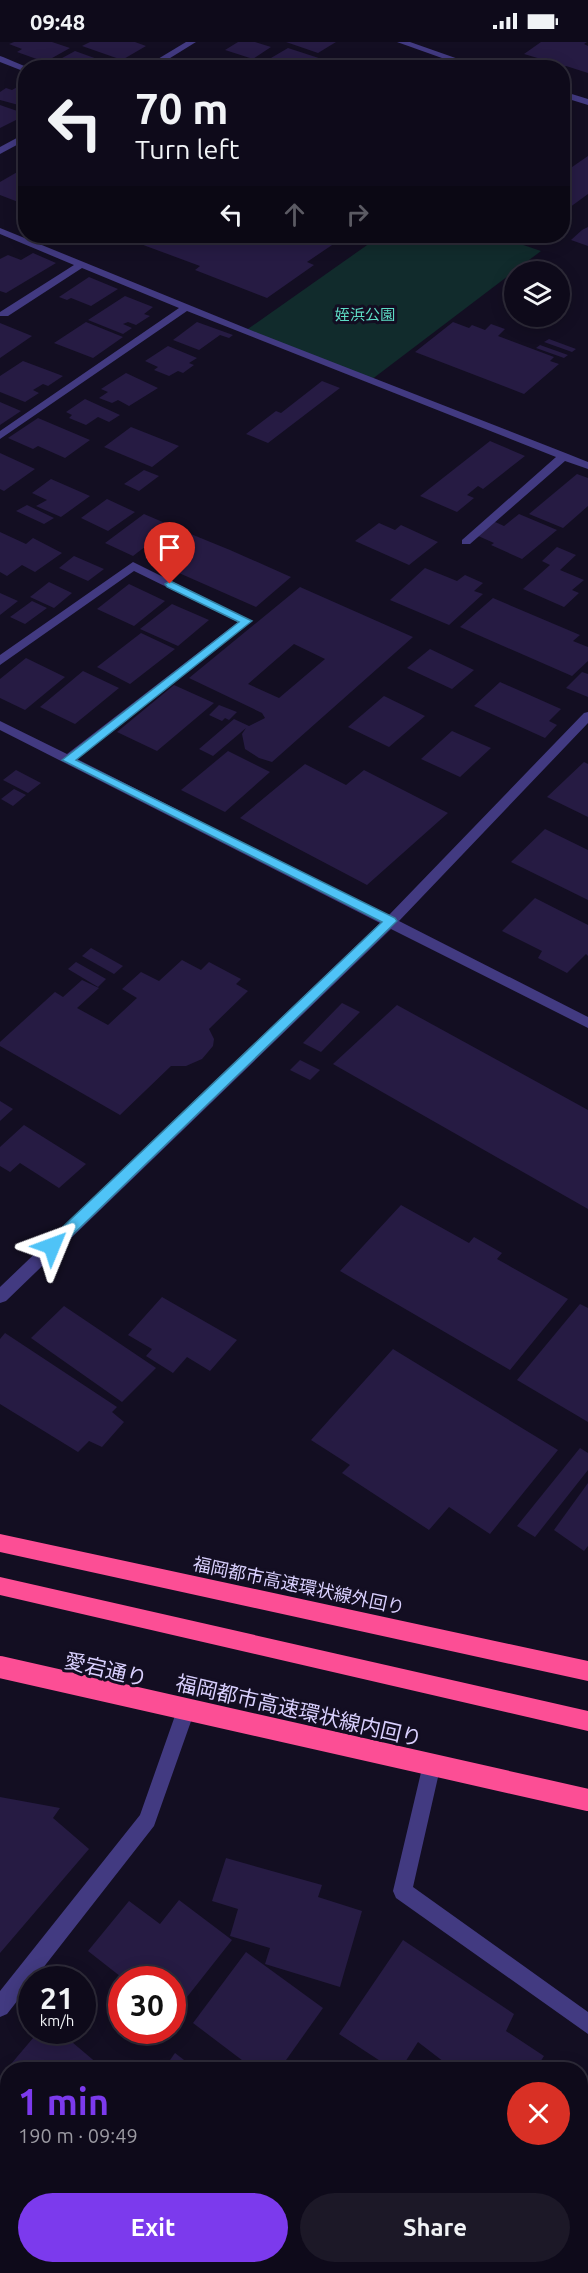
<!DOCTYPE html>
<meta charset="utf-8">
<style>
body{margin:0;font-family:Ubuntu,"Noto Sans JP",sans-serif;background:#1c1827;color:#f1f3f6;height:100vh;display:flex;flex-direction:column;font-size:22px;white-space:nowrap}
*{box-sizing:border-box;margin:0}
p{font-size:20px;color:#9b9aa2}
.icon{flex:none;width:33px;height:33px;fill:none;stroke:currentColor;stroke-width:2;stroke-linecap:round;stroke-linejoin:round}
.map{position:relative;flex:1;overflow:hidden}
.drawer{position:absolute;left:0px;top:2020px;width:588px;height:212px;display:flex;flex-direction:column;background:#0e0a1a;border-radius:24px 24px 0 0;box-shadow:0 3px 15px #0003,0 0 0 2px #2e2b39}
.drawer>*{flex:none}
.guide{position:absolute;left:18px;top:18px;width:552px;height:183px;border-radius:24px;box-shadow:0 3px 15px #0003,0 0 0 2px #2e2b39;background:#0e0a1a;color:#f1f3f6;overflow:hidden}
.buttons{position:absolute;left:504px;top:219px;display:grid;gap:12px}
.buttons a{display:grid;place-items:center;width:66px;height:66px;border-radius:50%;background:#0e0a1a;box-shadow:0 3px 15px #0003,0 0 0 2px #2e2b39;font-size:30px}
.speed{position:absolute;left:18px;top:1924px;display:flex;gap:12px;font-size:30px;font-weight:700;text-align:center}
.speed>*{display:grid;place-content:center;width:78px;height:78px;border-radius:50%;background:#0e0a1a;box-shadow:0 3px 15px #0003,0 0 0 2px #2e2b39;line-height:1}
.speed small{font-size:15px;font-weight:400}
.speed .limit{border:9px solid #d22;background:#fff;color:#111}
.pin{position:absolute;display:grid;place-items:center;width:51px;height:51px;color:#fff;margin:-62px -26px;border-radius:50% 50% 50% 0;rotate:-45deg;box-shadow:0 0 6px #0007}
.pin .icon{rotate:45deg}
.me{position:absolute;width:66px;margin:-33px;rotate:46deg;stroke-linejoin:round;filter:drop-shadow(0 0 4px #0008)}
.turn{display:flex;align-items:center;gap:21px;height:126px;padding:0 18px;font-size:27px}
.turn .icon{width:78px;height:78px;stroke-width:2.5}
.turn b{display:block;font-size:42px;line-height:51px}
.lanes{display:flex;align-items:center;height:57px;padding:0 18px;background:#0003;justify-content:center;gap:30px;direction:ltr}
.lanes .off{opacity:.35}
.round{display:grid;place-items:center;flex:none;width:63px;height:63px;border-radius:32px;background:#1c1827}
.summary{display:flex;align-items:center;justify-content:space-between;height:102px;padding:0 18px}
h1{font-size:36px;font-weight:700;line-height:45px;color:#7c3aed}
.primary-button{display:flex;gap:12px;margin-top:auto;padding:12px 18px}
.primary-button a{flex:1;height:69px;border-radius:36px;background:#7c3aed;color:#fff;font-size:24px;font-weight:700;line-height:69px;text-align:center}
.primary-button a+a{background:#1c1827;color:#f1f3f6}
.status{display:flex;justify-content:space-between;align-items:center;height:42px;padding:0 30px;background:#0e0a1a;direction:ltr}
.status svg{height:16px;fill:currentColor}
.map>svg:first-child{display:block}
.green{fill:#112b2c}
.building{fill:#261b43;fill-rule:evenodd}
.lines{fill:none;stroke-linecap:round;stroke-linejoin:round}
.minor{fill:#423a81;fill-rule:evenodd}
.highway{fill:#fc4e95;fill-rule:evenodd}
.highway-bridge{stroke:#fc4e95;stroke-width:22}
.route{fill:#4fc3f7;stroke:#337fa1;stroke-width:1.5}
.labels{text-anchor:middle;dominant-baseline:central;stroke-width:6;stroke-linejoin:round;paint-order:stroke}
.far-park-label{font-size:15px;fill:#5eddc6;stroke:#130e22}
.street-label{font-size:18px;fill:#d9d0fe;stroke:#130e22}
.near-street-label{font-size:21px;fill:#d9d0fe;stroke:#130e22}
</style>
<div class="status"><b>09:48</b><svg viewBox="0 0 49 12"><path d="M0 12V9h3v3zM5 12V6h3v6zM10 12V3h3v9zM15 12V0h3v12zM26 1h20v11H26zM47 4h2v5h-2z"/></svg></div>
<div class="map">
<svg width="588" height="2231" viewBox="0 0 588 2231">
<rect width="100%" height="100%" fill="#130e22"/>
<g class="green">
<path d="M380,194H497L541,209L371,338L245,289Z"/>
<path d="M164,2225L365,2224L374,2231H160Z"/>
</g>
<g class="building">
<path d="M14,0H52L70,6L45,20L17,10L22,7L9,2Z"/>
<path d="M90,0H135L146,4L122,18L82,4Z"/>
<path d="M238,0H255L271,5L253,17L225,8Z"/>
<path d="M286,0H336L318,11Z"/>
<path d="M541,0H587L584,2L588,4V31L566,24L562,27L545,26L551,20L524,12Z"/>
<path d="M288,6L331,20L323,26H254Z"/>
<path d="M75,9L114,23L109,26H64L53,21Z"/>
<path d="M350,16L379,25L378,26H334Z"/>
<path d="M26,40V65L0,58V50L6,46L12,48Z"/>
<path d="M0,63L26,72V73L0,86Z"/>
<path d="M588,114V152L562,171V132Z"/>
<path d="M26,125V163L0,153V140Z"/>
<path d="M588,185V204L571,198L582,188Z"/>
<path d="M119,194H244L262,200L272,194H328L324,197L335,201L307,220L314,223L267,256L195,228L200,224Z"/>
<path d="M33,211L56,221L6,251L0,249V217L8,213L21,218Z"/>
<path d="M89,235L118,247L91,264L71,256L67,258L59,255Z"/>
<path d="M125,254L153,265L144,272L150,274L136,283L128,280L123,282L132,286L123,292L88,278Z"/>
<path d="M86,280L123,295L93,316L54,301Z"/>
<path d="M197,280L233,293L229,296L220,293L199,308L173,298Z"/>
<path d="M453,280L469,286L472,283L485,288L491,282L505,287L498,294L554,315L550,319L559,322L524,352L415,310Z"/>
<path d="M0,281L32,294L0,316Z"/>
<path d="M549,297L576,307L572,310L544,300Z"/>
<path d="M540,303L568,313L564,316L536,306Z"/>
<path d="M168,304L197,316L189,321L194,323L183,331L178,329L169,334L154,328L158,325L145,319Z"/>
<path d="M23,319L63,334L48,344L43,342L33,348L39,351L25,360L0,350V334Z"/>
<path d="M126,331L158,346L129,364L118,358L112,361L99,356L108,350L101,347Z"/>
<path d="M322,339L340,346L268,401L246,392L276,369L281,371Z"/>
<path d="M85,357L120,373L109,380L98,375L86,383L69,376L72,373L66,370Z"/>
<path d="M0,360L21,369L0,383Z"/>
<path d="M38,376L90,398L65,416L38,404L33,407L8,396Z"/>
<path d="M131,385L179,404L152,425L104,405Z"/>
<path d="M490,399L525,414L483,447L478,444L467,453L474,456L457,470L420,454Z"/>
<path d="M0,411L35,427L4,449L0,447Z"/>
<path d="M144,428L159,434L139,449L124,442Z"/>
<path d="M577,432L588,436V464L563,486L529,472Z"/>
<path d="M51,437L90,454L61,475L36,464L47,458L32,451Z"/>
<path d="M107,457L135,470L108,489L81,476Z"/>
<path d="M27,463L54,476L44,482L16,469Z"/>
<path d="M144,472L172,484L133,514L105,501Z"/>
<path d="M519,472L557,488L522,517L491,503L494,501L476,493L493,479L504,484Z"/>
<path d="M379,481L395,488L401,483L438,500L409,523L355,499Z"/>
<path d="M181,488L230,508L291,535L256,565L145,516Z"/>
<path d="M0,490L26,502L33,496L62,511L35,530L22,523L7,534L0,530Z"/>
<path d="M557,505L576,513L560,528L584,538L572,548L579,551L564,565L523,547L550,523L542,519Z"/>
<path d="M74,514L104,527L88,539L59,526Z"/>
<path d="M425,526L457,539L465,533L483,541L474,549L483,552L449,583L390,558Z"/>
<path d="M49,540L72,551L54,566L30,555Z"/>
<path d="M129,542L165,559L134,584L97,567Z"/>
<path d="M300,545L413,595L272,720L259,716L245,707L242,692L246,686L213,714L199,707L234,677L249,684L265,676L262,671L189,636ZM294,602L325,617L279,656L248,642Z"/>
<path d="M0,551L18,559L0,573Z"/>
<path d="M493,556L580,593L573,599L588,605V619L572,634L460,585Z"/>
<path d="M32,559L47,566L25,582L10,575Z"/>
<path d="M172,562L209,578L178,604L140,587Z"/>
<path d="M141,591L175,607L130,642L97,625Z"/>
<path d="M430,607L474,628L452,647L407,626Z"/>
<path d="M26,616L65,635L25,668L0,656V637Z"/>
<path d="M83,629L119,646L75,682L40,665Z"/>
<path d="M582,630L588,632V655L566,646Z"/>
<path d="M500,640L561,667L549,679L557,683L545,696L474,664Z"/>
<path d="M174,643L214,661L157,709L117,690Z"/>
<path d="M384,654L425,674L389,705L348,685Z"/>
<path d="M219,663L237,670L229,678L225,676L222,679L209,673Z"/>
<path d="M452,689L491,706L460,735L421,717Z"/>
<path d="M228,709L270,730L225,770L181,748Z"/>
<path d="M584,720L588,722V775L547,755Z"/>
<path d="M305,722L346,743L364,728L448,771L367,843L240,776Z"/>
<path d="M16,728L41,741L28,751L3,738Z"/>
<path d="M14,747L26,753L13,764L1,757Z"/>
<path d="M545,787L588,808V858L511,820Z"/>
<path d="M535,856L588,883V914L586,912L567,931L538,916L542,909L502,889Z"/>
<path d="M91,906L123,924L114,932L82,914Z"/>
<path d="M182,918L201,928L209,920L241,937L236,942L248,949L209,987L214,997L213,1004L202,1017L186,1024H171L120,1073L0,1004V1000L55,950L63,955L82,938L99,946L77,966L108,983L137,956L122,947L141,930L159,939Z"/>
<path d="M76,920L106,937L98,945L68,927Z"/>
<path d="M342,961L360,970L321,1010L303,1001Z"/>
<path d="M397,963L588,1068V1167L333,1022Z"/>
<path d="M300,1018L320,1028L310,1038L290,1028Z"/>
<path d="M0,1059L13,1067L0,1079Z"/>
<path d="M24,1083L86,1122L59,1146L20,1121L10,1130L0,1124V1105Z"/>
<path d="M401,1163L469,1201L474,1195L502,1211L497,1217L568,1257L510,1328L340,1229Z"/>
<path d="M162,1255L237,1298L210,1329L187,1315L173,1331L146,1314L152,1307L128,1293Z"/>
<path d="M580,1262L588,1266V1380L517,1338Z"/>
<path d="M64,1264L156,1326L122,1360L31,1296Z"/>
<path d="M5,1291L117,1365L112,1370L124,1380L102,1405L89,1399L78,1410L0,1362V1297Z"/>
<path d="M393,1307L558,1408L490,1492L449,1465L429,1488L342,1431L350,1423L311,1398Z"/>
<path d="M580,1406L588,1411V1428L535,1495L517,1484Z"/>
<path d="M588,1441V1504L584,1509L554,1488Z"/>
<path d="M0,1755L60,1766L53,1776L89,1807L0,1911Z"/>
<path d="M226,1816L322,1843L318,1855L362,1869L340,1945L265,1922L270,1906L230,1894L238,1867L212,1859Z"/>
<path d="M179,1858L232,1898L172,1974V1938H125L88,1909L129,1859L160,1882Z"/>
<path d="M403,1898L514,1972L506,1989L544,2014L535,2028H438L444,2020L418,2000L400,2028H394L339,1992Z"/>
<path d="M246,1910L323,1966L279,2028H255L193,1981Z"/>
<path d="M39,1989H59L105,2028H8V2045L0,2039V2035Z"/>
<path d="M175,2011L197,2028H163Z"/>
<path d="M588,2060V2185L580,2179V2072Z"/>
<path d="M0,2080L8,2086V2193L0,2203Z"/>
<path d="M580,2213L588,2218V2231H496L500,2224H580Z"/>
<path d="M5,2224H136L132,2231H13Z"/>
</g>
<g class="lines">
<g class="minor">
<path d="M186,0H196L154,26H143Z"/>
<path d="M397,0H410L484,26H470Z"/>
<path d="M0,14L3,15L29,26L23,29L0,20Z"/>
<path d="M562,49L588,57V63L562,55Z"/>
<path d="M26,91V98L0,112V105Z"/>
<path d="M0,186L258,291L568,412L588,420V427L565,419L470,502H462V498L556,415L187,269L0,397V389L179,266L82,226L8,274H0V270L74,223L0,192Z"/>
<path d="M133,520L252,579L77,717L388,874L584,671L588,670V681L399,879L588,975V986L391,887L6,1259L0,1261V1245L380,881L0,688V679L67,712L238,580L134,529L0,623V613Z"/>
<path d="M186,1660L192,1662L195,1668L154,1784L7,1972L0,1975V1949L140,1773L177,1668L180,1662Z"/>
<path d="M432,1713L439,1716L441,1722L413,1845L588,1970V1992L396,1856L393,1849L423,1722L425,1716Z"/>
</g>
<g class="highway">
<path d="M0,1492L588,1619V1639L0,1510Z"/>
<path d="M0,1535L588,1669V1689L0,1553Z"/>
</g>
<path class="highway-bridge" d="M0,1625L588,1758"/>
</g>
<path class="route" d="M170,539L252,579L76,718L395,876L397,879L57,1208H47L45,1204L47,1200L382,880L62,718L239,580L167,545L165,542Z"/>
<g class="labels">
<g class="far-park-label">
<text x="365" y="272">姪浜公園</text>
</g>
<g class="street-label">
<text transform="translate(299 1543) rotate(12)">福岡都市高速環状線外回り</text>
</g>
<g class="near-street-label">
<text transform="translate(106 1627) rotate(13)">愛宕通り</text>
<text transform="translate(299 1668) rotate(13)">福岡都市高速環状線内回り</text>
</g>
</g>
</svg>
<div class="buttons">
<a><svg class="icon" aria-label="layers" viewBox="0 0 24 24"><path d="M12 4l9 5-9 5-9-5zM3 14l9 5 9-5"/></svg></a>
</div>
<div class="speed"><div>21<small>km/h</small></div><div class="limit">30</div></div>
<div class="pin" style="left:170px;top:542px;background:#d93025"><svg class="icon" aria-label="arrive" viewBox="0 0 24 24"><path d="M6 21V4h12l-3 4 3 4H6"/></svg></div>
<svg class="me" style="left:52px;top:1204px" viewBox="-20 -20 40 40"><path d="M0-17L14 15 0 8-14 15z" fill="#4fc3f7" stroke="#fff" stroke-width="4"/></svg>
<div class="guide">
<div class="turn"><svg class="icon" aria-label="left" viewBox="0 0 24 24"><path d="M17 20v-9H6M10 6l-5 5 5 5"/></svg><div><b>70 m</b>Turn left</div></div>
<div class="lanes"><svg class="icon" aria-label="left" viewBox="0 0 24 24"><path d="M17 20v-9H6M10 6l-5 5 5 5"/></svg><svg class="icon off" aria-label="ahead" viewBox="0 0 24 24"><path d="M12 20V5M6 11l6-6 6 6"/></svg><svg class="icon off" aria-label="right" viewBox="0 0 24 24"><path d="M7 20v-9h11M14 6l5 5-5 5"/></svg></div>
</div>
<section class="drawer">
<div class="summary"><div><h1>1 min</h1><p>190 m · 09:49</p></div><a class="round" style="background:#d93025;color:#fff"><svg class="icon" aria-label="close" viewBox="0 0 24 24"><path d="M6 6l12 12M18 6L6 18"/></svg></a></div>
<div class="primary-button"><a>Exit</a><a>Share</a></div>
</section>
</div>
